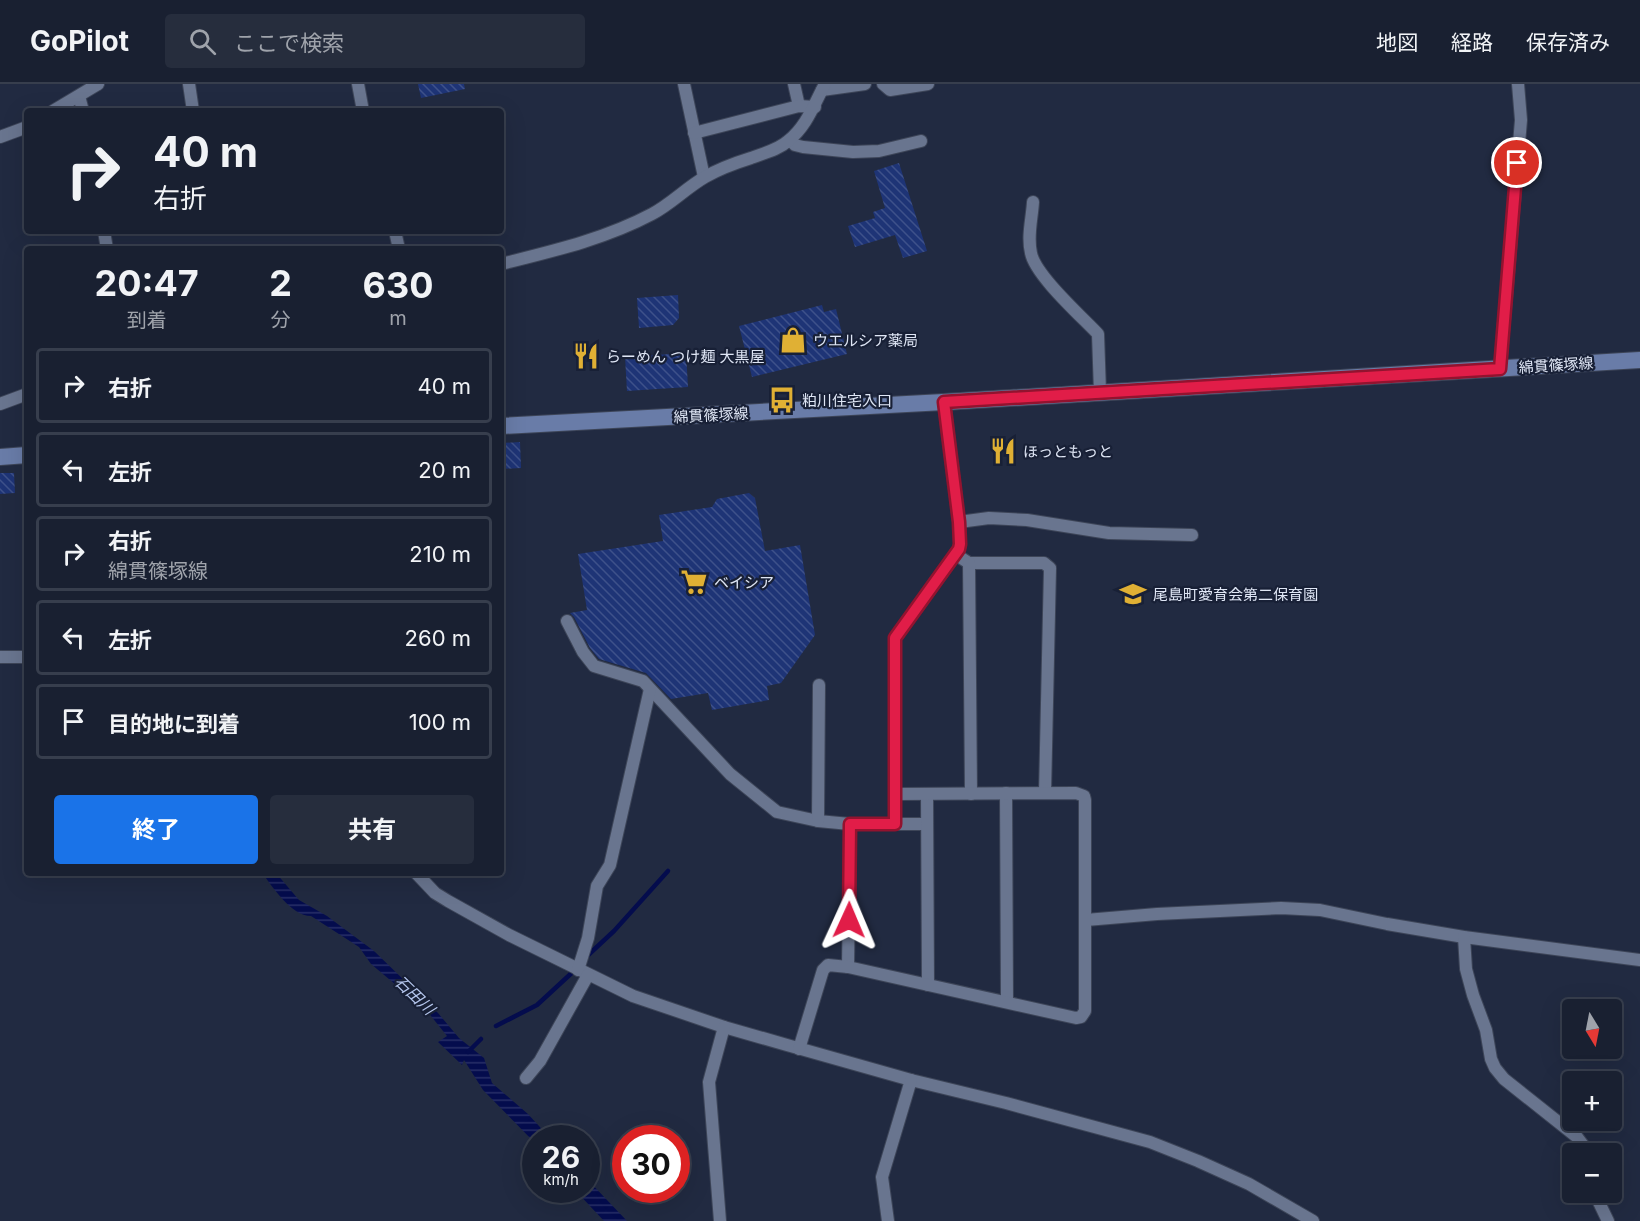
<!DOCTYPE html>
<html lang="ja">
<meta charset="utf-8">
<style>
body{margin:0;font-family:Inter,"Noto Sans JP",sans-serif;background:#262d3d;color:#f1f3f6;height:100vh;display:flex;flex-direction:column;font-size:22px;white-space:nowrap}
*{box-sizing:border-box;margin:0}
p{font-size:20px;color:#9fa3ab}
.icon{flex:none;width:33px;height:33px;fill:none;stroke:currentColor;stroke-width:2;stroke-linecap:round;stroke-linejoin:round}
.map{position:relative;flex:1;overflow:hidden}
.drawer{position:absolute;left:24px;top:162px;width:480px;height:630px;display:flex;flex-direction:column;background:#192031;border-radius:6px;box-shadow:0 6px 24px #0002,0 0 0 2px #373e4d}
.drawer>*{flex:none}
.hud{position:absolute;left:24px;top:24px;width:480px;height:126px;border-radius:6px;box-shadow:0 6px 24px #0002,0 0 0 2px #373e4d;background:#192031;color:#f1f3f6;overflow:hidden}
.needle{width:39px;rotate:170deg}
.controls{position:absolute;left:1562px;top:915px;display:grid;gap:12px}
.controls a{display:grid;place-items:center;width:60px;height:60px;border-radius:6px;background:#192031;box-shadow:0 6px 24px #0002,0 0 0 2px #373e4d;font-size:30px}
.speed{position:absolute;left:522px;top:1041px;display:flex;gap:12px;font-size:30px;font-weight:700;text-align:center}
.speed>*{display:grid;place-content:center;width:78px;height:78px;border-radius:50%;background:#192031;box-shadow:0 6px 24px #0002,0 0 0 2px #373e4d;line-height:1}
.speed small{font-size:15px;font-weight:400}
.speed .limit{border:9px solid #d22;background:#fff;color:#111}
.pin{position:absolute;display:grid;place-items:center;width:51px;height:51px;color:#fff;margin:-26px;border:3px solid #fff;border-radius:50%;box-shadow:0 2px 6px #0007}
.me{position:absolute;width:66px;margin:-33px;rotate:1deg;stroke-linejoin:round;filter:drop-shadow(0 0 4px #0008)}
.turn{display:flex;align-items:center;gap:21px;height:126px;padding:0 30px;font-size:27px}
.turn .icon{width:78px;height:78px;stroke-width:2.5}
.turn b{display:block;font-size:42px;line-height:51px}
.eta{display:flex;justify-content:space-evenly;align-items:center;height:102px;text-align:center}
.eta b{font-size:36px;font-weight:700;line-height:42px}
.primary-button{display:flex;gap:12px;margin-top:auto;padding:12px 30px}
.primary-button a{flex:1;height:69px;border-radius:6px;background:#1a73e8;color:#fff;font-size:24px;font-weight:700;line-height:69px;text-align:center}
.primary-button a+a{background:#262d3d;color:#f1f3f6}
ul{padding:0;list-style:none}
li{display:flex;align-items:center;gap:18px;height:75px;margin:0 12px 9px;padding:0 18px;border:3px solid #373e4d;border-radius:6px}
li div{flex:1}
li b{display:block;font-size:22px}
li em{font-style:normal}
header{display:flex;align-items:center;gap:36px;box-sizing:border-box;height:84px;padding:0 30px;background:#192031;border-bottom:2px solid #373e4d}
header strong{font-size:28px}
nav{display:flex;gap:33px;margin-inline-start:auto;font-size:21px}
.search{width:420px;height:54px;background:#262d3d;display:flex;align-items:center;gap:15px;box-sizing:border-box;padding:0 21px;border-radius:6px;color:#9fa3ab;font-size:22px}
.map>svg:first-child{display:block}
.water{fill:url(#water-rules)}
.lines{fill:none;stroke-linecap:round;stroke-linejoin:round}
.stream{stroke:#040c4d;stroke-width:4.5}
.building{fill:url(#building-back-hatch)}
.minor-casing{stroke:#3d4558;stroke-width:14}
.secondary-casing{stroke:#3d4558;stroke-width:18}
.minor{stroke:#69758f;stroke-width:12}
.secondary{stroke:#697ca8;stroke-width:16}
.route-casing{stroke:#92132f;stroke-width:15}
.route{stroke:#e11d48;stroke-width:10}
.labels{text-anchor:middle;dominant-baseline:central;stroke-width:4.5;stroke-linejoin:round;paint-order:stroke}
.poi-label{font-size:15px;fill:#dfe6f5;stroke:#182036;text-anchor:start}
.street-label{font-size:15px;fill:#dfe6f5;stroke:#182036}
.water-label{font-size:16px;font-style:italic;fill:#b4c5ec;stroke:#182036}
</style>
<header>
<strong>GoPilot</strong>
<div class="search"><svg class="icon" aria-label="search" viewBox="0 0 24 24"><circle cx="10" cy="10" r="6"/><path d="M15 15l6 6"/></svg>ここで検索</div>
<nav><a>地図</a><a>経路</a><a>保存済み</a></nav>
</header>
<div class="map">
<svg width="1640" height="1137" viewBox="0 0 1640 1137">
<defs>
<pattern id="water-rules" width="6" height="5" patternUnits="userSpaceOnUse" patternTransform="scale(1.5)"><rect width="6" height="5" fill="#040c4d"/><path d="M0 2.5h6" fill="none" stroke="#282f67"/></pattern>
<pattern id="building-back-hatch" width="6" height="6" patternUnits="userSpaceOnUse" patternTransform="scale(1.5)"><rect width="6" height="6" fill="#1e3476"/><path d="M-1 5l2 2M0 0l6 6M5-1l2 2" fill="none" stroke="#3e518a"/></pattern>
</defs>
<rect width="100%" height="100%" fill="#212a41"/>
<g class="water">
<path d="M262,789H276L299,816L327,832L374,867L438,929L459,954L484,974L492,999L528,1030L550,1054H536L535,1059L483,1006L464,976L462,981L438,958L447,952L427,927L371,880L359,863L311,832C291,832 273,803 262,789Z"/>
<path d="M587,1095L627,1137H604L575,1106H586Z"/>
</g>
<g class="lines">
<g class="stream">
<path d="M585,874L614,847L668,787"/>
<path d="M496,942L537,921L576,885"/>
<path d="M468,968L481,955"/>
</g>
</g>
<g class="building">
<path d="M418,0H464L465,5L421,14Z"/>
<path d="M899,79L927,167L903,174L895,151L855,163L848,142L875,134L873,128L885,124L874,87Z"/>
<path d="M678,211L679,234L673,241L639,244L637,214Z"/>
<path d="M822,221L824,228L836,225L847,270L752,293L739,242Z"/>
<path d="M686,269L688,303L627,307L625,273Z"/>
<path d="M520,358L521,384L501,385V359Z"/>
<path d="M0,389H14L15,409L0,410Z"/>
<path d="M749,409L755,414L765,467L800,461L815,551L781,599L767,602L769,616L712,626L708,609L671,615L646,589L599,575L590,564L574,533L570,529L587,526L578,470L663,457L659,431L712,423L717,415Z"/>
</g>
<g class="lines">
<g class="minor-casing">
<g id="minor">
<path d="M189,0L193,27"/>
<path d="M358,0L363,27"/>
<path d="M684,0L704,93"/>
<path d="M794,0L799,22"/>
<path d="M883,0L890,6L928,0"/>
<path d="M822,6L865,0"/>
<path d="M79,12L83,27"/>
<path d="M53,27L98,0"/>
<path d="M694,49L799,22L815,23"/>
<path d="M0,53L27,43"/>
<path d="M790,56L795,61L803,63L853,68L879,67L921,57"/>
<path d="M1033,118C1032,135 1027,152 1031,169C1035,191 1081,232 1098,250L1100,308"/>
<path d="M104,147L107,165"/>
<path d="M395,147L399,165"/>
<path d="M501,180C553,167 605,155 652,130C671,120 686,104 705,93C719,85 735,79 751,74C764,69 778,66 788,57C807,42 814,20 825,0"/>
<path d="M1500,285L1521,36L1518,0"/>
<path d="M0,320L27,310"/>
<path d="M959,438L989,434L1027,436L1109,449L1192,451"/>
<path d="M955,470L969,479H1044L1050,484L1045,709"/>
<path d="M969,479L971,710"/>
<path d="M567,537L583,568L594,582L643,597L730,690L777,728L818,737L850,740H927"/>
<path d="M0,573H27"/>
<path d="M1006,709L1007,918"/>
<path d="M927,710L928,901"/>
<path d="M818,737L819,601"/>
<path d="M895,740V554L959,465L960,460L959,438L944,318"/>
<path d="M416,789L435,809L448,817L509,851L633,912L724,943L787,961L911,996L1006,1019L1150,1058L1198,1077L1249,1100L1313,1137"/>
<path d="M1086,836L1157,830L1281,824L1320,826L1387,840L1464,853L1640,876"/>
<path d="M1464,853L1466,885L1473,911L1486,946L1491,975L1495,984L1504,995L1577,1053L1583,1061L1586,1070"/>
<path d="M848,883L850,740"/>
<path d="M578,886L588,854L597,802L610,781L650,605"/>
<path d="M799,965L823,886L828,881L848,883L1076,934L1081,933L1085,927V716L1084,712L1076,709L896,710"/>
<path d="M526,994L540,977L588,891"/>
<path d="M1594,1108L1608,1137"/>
<path d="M720,1137L709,998L724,943"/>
<path d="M888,1137L882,1093L911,996"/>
</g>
</g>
<g class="secondary-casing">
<g id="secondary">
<path d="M501,342L944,318L1640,276"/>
<path d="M0,373L27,371"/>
</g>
</g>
<use href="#minor" class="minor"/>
<use href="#secondary" class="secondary"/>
</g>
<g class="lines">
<g class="route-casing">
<path id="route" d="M849,836L850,740H895V554L959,465L960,460L959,438L944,318L1500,285L1517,79"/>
</g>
<use href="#route" class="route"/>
</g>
<defs>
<g id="shop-bare" transform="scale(2.07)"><path d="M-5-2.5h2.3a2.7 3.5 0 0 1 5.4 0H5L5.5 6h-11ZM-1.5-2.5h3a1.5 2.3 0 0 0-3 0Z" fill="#e0b034" stroke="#182036" stroke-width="2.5" paint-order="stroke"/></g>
<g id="restaurant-bare" transform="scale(2.07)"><path d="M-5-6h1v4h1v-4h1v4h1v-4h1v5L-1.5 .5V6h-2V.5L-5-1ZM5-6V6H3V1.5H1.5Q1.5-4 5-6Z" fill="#e0b034" stroke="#182036" stroke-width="2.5" paint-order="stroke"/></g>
<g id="bus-bare" transform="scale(2.07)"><path d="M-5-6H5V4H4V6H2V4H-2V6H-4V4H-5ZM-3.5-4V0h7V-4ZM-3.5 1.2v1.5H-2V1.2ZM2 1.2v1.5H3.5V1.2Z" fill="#e0b034" stroke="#182036" stroke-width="2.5" paint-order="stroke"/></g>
<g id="supermarket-bare" transform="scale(2.07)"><path d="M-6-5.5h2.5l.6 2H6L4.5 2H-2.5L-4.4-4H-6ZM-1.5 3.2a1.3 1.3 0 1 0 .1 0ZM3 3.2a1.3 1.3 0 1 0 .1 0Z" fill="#e0b034" stroke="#182036" stroke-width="2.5" paint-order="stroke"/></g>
<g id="school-bare" transform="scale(2.07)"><path d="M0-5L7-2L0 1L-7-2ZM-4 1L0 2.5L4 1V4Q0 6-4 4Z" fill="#e0b034" stroke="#182036" stroke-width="2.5" paint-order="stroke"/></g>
</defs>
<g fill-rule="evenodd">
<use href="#shop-bare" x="793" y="256"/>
<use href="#restaurant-bare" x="586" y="272"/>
<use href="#bus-bare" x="782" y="316"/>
<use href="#restaurant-bare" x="1003" y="367"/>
<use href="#supermarket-bare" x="694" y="498"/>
<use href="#school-bare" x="1133" y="510"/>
</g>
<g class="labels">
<g class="poi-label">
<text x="813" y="256">ウエルシア薬局</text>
<text x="606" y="272">らーめん つけ麺 大黒屋</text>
<text x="802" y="316">粕川住宅入口</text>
<text x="1023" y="367">ほっともっと</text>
<text x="714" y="498">ベイシア</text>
<text x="1153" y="510">尾島町愛育会第二保育園</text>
</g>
<g class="street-label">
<text transform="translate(1556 281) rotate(-4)">綿貫篠塚線</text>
<text transform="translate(711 331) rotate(-3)">綿貫篠塚線</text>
</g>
<g class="water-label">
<text transform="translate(415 911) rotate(44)">石田川</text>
</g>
</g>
</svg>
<div class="controls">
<a><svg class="needle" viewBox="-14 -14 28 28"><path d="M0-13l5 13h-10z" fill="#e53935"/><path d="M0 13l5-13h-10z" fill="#9fa3ab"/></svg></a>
<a>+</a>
<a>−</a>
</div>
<div class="speed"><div>26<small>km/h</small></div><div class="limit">30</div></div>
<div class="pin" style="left:1517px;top:79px;background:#d93025"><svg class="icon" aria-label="arrive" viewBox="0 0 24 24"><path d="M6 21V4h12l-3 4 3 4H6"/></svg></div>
<svg class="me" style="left:849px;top:836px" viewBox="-20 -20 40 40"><path d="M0-17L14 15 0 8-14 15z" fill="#e11d48" stroke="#fff" stroke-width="4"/></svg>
<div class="hud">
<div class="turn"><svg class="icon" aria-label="right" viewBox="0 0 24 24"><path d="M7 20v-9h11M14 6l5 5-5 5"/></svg><div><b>40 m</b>右折</div></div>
</div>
<section class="drawer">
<div class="eta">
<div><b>20:47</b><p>到着</p></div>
<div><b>2</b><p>分</p></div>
<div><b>630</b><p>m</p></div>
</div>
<ul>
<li><svg class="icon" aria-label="right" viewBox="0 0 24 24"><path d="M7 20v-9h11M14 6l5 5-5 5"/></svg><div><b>右折</b></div><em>40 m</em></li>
<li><svg class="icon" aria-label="left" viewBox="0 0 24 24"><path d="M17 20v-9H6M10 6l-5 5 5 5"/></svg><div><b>左折</b></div><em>20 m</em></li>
<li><svg class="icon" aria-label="right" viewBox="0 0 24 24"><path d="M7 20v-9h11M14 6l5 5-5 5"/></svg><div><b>右折</b><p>綿貫篠塚線</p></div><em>210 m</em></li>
<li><svg class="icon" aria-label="left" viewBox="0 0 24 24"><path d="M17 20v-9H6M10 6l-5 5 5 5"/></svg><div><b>左折</b></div><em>260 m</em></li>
<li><svg class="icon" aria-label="arrive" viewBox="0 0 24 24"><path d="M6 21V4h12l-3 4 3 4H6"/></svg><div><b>目的地に到着</b></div><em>100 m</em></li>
</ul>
<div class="primary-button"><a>終了</a><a>共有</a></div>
</section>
</div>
